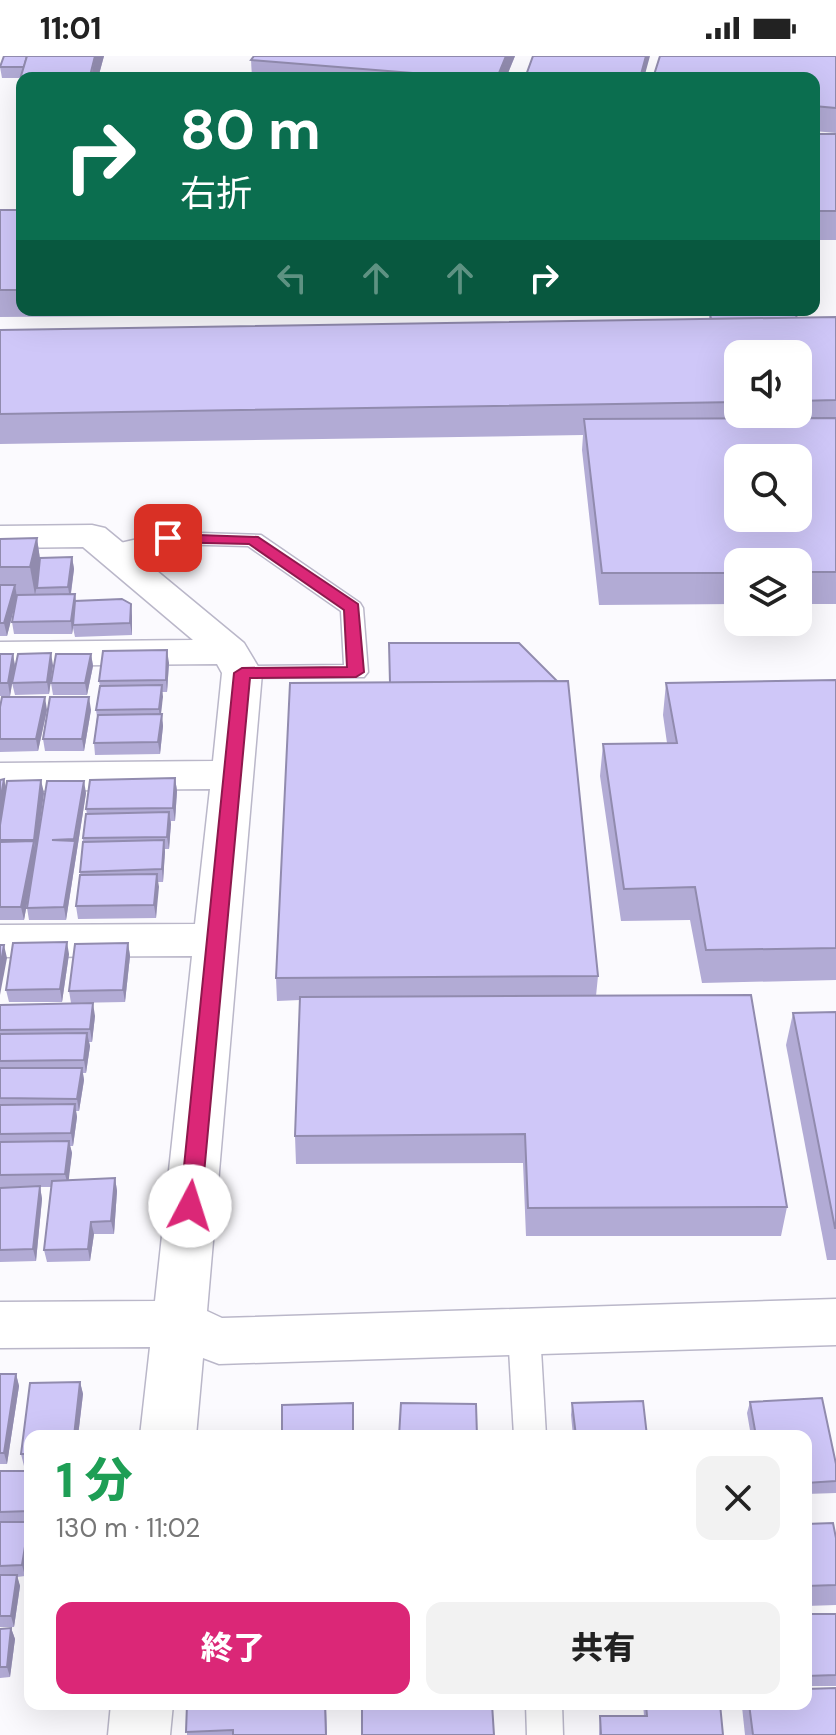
<!DOCTYPE html>
<html lang="ja">
<meta charset="utf-8">
<style>
body{margin:0;font-family:"DM Sans","Noto Sans JP",sans-serif;background:#f2f2f2;color:#222;height:100vh;display:flex;flex-direction:column;font-size:30px;white-space:nowrap}
*{box-sizing:border-box;margin:0}
p{font-size:26px;color:#767676}
.icon{flex:none;width:44px;height:44px;fill:none;stroke:currentColor;stroke-width:2;stroke-linecap:round;stroke-linejoin:round}
.map{position:relative;flex:1;overflow:hidden}
.drawer{position:absolute;left:24px;top:1374px;width:788px;height:280px;display:flex;flex-direction:column;background:#fff;border-radius:16px;box-shadow:0 8px 32px #0002}
.drawer>*{flex:none}
.hud{position:absolute;left:16px;top:16px;width:804px;height:244px;border-radius:16px;box-shadow:0 8px 32px #0002;background:#0b6e4f;color:#fff;overflow:hidden}
.controls{position:absolute;left:724px;top:284px;display:grid;gap:16px}
.controls a{display:grid;place-items:center;width:88px;height:88px;border-radius:16px;background:#fff;box-shadow:0 8px 32px #0002;font-size:40px}
.pin{position:absolute;display:grid;place-items:center;width:68px;height:68px;color:#fff;margin:-34px;border-radius:16px;box-shadow:0 4px 12px #0006}
.me{position:absolute;width:88px;margin:-44px;rotate:5deg;stroke-linejoin:round;filter:drop-shadow(0 0 6px #0008)}
.turn{display:flex;align-items:center;gap:28px;height:168px;padding:0 32px;font-size:36px}
.turn .icon{width:104px;height:104px;stroke-width:2.5}
.turn b{display:block;font-size:56px;line-height:68px}
.lanes{display:flex;align-items:center;height:76px;padding:0 32px;background:#0003;justify-content:center;gap:40px;direction:ltr}
.lanes .off{opacity:.35}
.round{display:grid;place-items:center;flex:none;width:84px;height:84px;border-radius:16px;background:#f2f2f2}
.headline{display:flex;align-items:center;justify-content:space-between;height:136px;padding:0 32px}
h1{font-size:48px;font-weight:800;line-height:60px;color:#1e9e55}
.primary-button{display:flex;gap:16px;margin-top:auto;padding:16px 32px}
.primary-button a{flex:1;height:92px;border-radius:16px;background:#db2777;color:#fff;font-size:32px;font-weight:800;line-height:92px;text-align:center}
.primary-button a+a{background:#f2f2f2;color:#222}
.status{display:flex;justify-content:space-between;align-items:center;height:56px;padding:0 40px;background:#fff;direction:ltr}
.status svg{height:22px;fill:currentColor}
.map>svg:first-child{display:block}
.lines{fill:none;stroke-linecap:round;stroke-linejoin:round}
.lane-casing{stroke:#bab7c9;stroke-width:3}
.street-casing{stroke:#bab7c9;stroke-width:3}
.lane{fill:#fff;fill-rule:evenodd}
.street{fill:#fff;fill-rule:evenodd}
.wall{fill:#b2abd5;fill-rule:evenodd}
.shaded-wall{fill:#918bae}
.building{fill:#cfc7f8;stroke:#918bae;stroke-width:2;fill-rule:evenodd}
.route{fill:#db2777;stroke:#8e194d;stroke-width:2}
</style>
<div class="status"><b>11:01</b><svg viewBox="0 0 49 12"><path d="M0 12V9h3v3zM5 12V6h3v6zM10 12V3h3v9zM15 12V0h3v12zM26 1h20v11H26zM47 4h2v5h-2z"/></svg></div>
<div class="map">
<svg width="836" height="1679" viewBox="0 0 836 1679">
<rect width="100%" height="100%" fill="#fbfafe"/>
<g class="lines">
<g class="lane-casing">
<g id="lane">
<path d="M168,476L261,479L360,547L363,552L368,616L364,621L234,622L230,617L234,612L242,610L344,609L341,555L248,490L168,488L111,502L100,496L103,491Z"/>
<path d="M524,1262L535,1266L540,1276L546,1380H514L508,1276L513,1266Z"/>
<path d="M526,1648H562L563,1679H527Z"/>
</g>
</g>
<g class="street-casing">
<g id="street">
<path d="M92,469L105,472L244,587L262,617L207,1255L222,1262L836,1243V1289L219,1308L203,1302L196,1380H140L150,1291L0,1292V1246L155,1245L192,900L0,901V869L195,868L210,733L0,735V707L213,705L222,617L217,608L0,610V586L193,584L83,491L0,492V470Z"/>
<path d="M111,1648H173L170,1679H108Z"/>
</g>
</g>
<use href="#lane" class="lane"/>
<use href="#street" class="street"/>
</g>
<g class="wall">
<path d="M104,0L98,22H22V26L21,22H2L0,11Z"/>
<path d="M254,0H515L506,22H252L251,4Z"/>
<path d="M836,0V77L814,75V22Z"/>
<rect x="814" y="78" width="22" height="106"/>
<path d="M0,154H22V254H123L122,260L0,261Z"/>
<path d="M710,258L797,262L836,261V548H798V506H738V548L599,549L582,394L583,379L0,388V274L709,263ZM738,298H798V358H738Z"/>
<path d="M37,482L40,504L72,501L74,513L71,538H75L76,545L131,548L132,561V579L75,581L73,572L72,578H14L12,566L16,544L7,580H0V483Z"/>
<path d="M0,598H13L15,610L10,640H0Z"/>
<path d="M91,598L93,610L87,639H53L51,627Z"/>
<path d="M169,607L167,636H162L161,658L163,670L160,698L95,699L94,687L97,661L96,654L100,630L99,625Z"/>
<path d="M53,609L49,638L15,639L12,627Z"/>
<path d="M836,624V924L702,927L690,864L621,865L600,720L603,688L667,687L663,659L666,627Z"/>
<path d="M0,651L47,654L38,695L0,696Z"/>
<path d="M91,654L84,695H45L43,683Z"/>
<path d="M175,722L177,735L175,765H171L169,793H165L163,826H158L156,862L78,863L76,850L80,819L83,782L87,758L86,753Z"/>
<path d="M4,723L6,733L44,737L38,779L86,737L66,864H29L27,852L31,826L24,864H0V724Z"/>
<path d="M128,887L130,900L125,946L71,947L69,935Z"/>
<path d="M69,898L62,946H9L6,934Z"/>
<path d="M598,920L596,940L787,1151L781,1180H526L523,1107L296,1108L295,1080L300,944L277,945L276,922Z"/>
<path d="M0,949L95,960L92,986H89L90,990L86,1017H83L84,1024L79,1055H76L77,1061L73,1090H70L72,1097L68,1124L115,1122L117,1135L114,1178H94L90,1205L47,1206L44,1194L51,1131H40L42,1143L36,1205L0,1206Z"/>
<path d="M836,956V1204H827L786,989L793,957Z"/>
<path d="M0,1318H16L19,1330L7,1408H0Z"/>
<path d="M80,1326L83,1338L78,1380H30V1410H24L21,1398L30,1327Z"/>
<path d="M822,1342L836,1408V1437L806,1438V1380H751L747,1357L750,1346Z"/>
<path d="M572,1347L647,1380H573L571,1359Z"/>
<path d="M0,1415H30V1491L25,1520L17,1521L20,1530L14,1571H0Z"/>
<path d="M806,1468L836,1482V1549L806,1550Z"/>
<rect x="806" y="1558" width="30" height="72"/>
<path d="M11,1572L15,1583L10,1621L0,1622V1573Z"/>
<path d="M187,1648H326L327,1679H187Z"/>
<path d="M643,1648H720L723,1679H599L600,1660H644Z"/>
<path d="M743,1648H806L836,1679H745L742,1651Z"/>
</g>
<g class="shaded-wall">
<path d="M95,0H104L98,22H91Z"/>
<path d="M506,0H515L506,22H497Z"/>
<path d="M646,0H650L644,22H640Z"/>
<path d="M37,482L41,510L35,539L30,511Z"/>
<path d="M72,501L74,513L70,543L68,531Z"/>
<path d="M15,529L17,541L7,580L4,567Z"/>
<path d="M75,538L76,550L72,578L71,565Z"/>
<path d="M131,548L132,561V579L130,567Z"/>
<path d="M167,594L169,607L167,636L166,624Z"/>
<path d="M51,597L53,609L49,638L47,626Z"/>
<path d="M13,598L15,610L10,640L8,627Z"/>
<path d="M91,598L93,610L87,639L85,627Z"/>
<path d="M162,629L163,641L160,666L159,653Z"/>
<path d="M45,641L47,654L38,695L36,683Z"/>
<path d="M89,641L91,654L84,695L82,683Z"/>
<path d="M162,658L163,670L160,698L158,686Z"/>
<path d="M175,722L177,735L175,765L173,752Z"/>
<path d="M4,723L7,736L0,772V746Z"/>
<path d="M41,724L44,737L36,796L34,784Z"/>
<path d="M84,725L86,737L66,864L64,851Z"/>
<path d="M169,756L171,768L169,793L167,781Z"/>
<path d="M164,784L165,796L163,826L162,813Z"/>
<path d="M34,785L36,798L24,864L21,851Z"/>
<path d="M157,818L159,831L156,862L154,849Z"/>
<path d="M67,886L69,898L62,946L60,933Z"/>
<path d="M128,887L130,900L125,946L123,934Z"/>
<path d="M4,889L7,902L0,939V912Z"/>
<path d="M93,947L95,960L92,986L90,973Z"/>
<path d="M87,977L90,990L86,1017L84,1004Z"/>
<path d="M82,1012L84,1024L79,1055L77,1043Z"/>
<path d="M75,1048L77,1061L73,1090L71,1077Z"/>
<path d="M69,1085L72,1097L68,1130L65,1118Z"/>
<path d="M115,1122L117,1135L114,1178L111,1165Z"/>
<path d="M40,1130L42,1143L36,1205L33,1193Z"/>
<path d="M91,1166L94,1178L90,1205L88,1193Z"/>
<path d="M16,1318L19,1330L7,1408L4,1397Z"/>
<path d="M80,1326L83,1338L78,1380H74Z"/>
<path d="M29,1466L30,1491L25,1520L22,1509Z"/>
<path d="M17,1519L20,1530L14,1571L11,1560Z"/>
<path d="M11,1572L15,1583L10,1621L7,1611Z"/>
</g>
<g class="building">
<path d="M4,0H27L24,11H0Z"/>
<path d="M27,0H95L90,20H21Z"/>
<path d="M254,0H506L497,22H475L251,4Z"/>
<path d="M533,0H646L640,22H525Z"/>
<path d="M660,0H836V52L814,50V22H653Z"/>
<rect x="814" y="78" width="22" height="77"/>
<rect x="0" y="154" width="22" height="80"/>
<path d="M795,257L797,262L711,263L710,258Z"/>
<path d="M836,261V344L798,345V298H738V346L0,358V274Z"/>
<path d="M836,362V516H798V506H738V517H602L584,363ZM738,402H798V462H738Z"/>
<path d="M37,482L30,511H0V483Z"/>
<path d="M72,501L68,531L37,532L40,502Z"/>
<path d="M0,529H15L4,567H0Z"/>
<path d="M75,538L71,565L12,566L17,539Z"/>
<path d="M122,543L131,548L130,567L73,569L75,545Z"/>
<path d="M389,587H519L557,625L390,627Z"/>
<path d="M167,594L166,624L99,625L103,595Z"/>
<path d="M51,597L47,626L12,627L18,598Z"/>
<path d="M0,598H13L8,627H0Z"/>
<path d="M56,598H91L85,627H51Z"/>
<path d="M836,624V892L706,894L695,831L624,833L603,688L677,687L666,627Z"/>
<path d="M568,625L598,920L276,922L290,627Z"/>
<path d="M162,629L159,653L96,654L100,630Z"/>
<path d="M2,641H45L36,683H0V651Z"/>
<path d="M50,641H89L82,683H43Z"/>
<path d="M162,658L158,686L94,687L98,659Z"/>
<path d="M175,722L173,752L86,753L90,724Z"/>
<path d="M4,723L0,746V724Z"/>
<path d="M41,724L34,784H0V769L7,725Z"/>
<path d="M47,725H84L74,783L52,784L75,785L64,851L27,852Z"/>
<path d="M169,756L167,781L83,782L86,758Z"/>
<path d="M164,784L162,813L80,816L83,786Z"/>
<path d="M34,785L21,851H0V786Z"/>
<path d="M157,818L154,849L76,850L80,819Z"/>
<path d="M67,886L60,933L6,934L13,887Z"/>
<path d="M128,887L123,934L69,935L75,888Z"/>
<path d="M0,889H4L0,912Z"/>
<path d="M751,939L787,1151L528,1152L525,1078L295,1080L300,941Z"/>
<path d="M93,947L90,973L0,974V949Z"/>
<path d="M836,956V1172H835L793,957Z"/>
<path d="M87,977L84,1004L0,1005V978Z"/>
<path d="M0,1012H82L77,1043L0,1042Z"/>
<path d="M75,1048L71,1077L0,1078V1049Z"/>
<path d="M69,1085L65,1118L0,1119V1086Z"/>
<path d="M115,1122L111,1165L91,1166L88,1193L44,1194L52,1125Z"/>
<path d="M40,1130L33,1193L0,1194V1132Z"/>
<path d="M0,1318H16L4,1397H0Z"/>
<path d="M80,1326L74,1380H30V1398H21L30,1327Z"/>
<path d="M822,1342L836,1408V1425L806,1427V1380H756L750,1346Z"/>
<path d="M643,1345L647,1380H576L572,1347Z"/>
<path d="M353,1347V1380H282V1349Z"/>
<path d="M401,1347L476,1348L477,1380H399Z"/>
<path d="M0,1415H30V1455L0,1456Z"/>
<path d="M0,1466H29L22,1509L0,1510Z"/>
<path d="M833,1467L836,1482V1529L806,1530V1468Z"/>
<path d="M0,1519H17L11,1560H0Z"/>
<path d="M806,1558H836V1619L806,1620Z"/>
<path d="M11,1572L7,1611H0V1573Z"/>
<path d="M836,1632V1679H753L749,1648H806V1633Z"/>
<path d="M187,1648H325L326,1679H233V1674L186,1676Z"/>
<path d="M362,1648H492L494,1679H362Z"/>
<path d="M646,1648H720L723,1679H601L600,1660H647Z"/>
</g>
<path class="route" d="M168,478L258,481L358,548L364,616L356,621L250,622L201,1150L198,1156L190,1159L183,1156L180,1150L234,617L242,612L347,611L344,554L249,488L163,486L161,482Z"/>
</svg>
<div class="controls">
<a><svg class="icon" aria-label="sound" viewBox="0 0 24 24"><path d="M4 9h4l5-4v14l-5-4H4zM17 9q2 3 0 6"/></svg></a>
<a><svg class="icon" aria-label="search" viewBox="0 0 24 24"><circle cx="10" cy="10" r="6"/><path d="M15 15l6 6"/></svg></a>
<a><svg class="icon" aria-label="layers" viewBox="0 0 24 24"><path d="M12 4l9 5-9 5-9-5zM3 14l9 5 9-5"/></svg></a>
</div>
<div class="pin" style="left:168px;top:482px;background:#d93025"><svg class="icon" aria-label="arrive" viewBox="0 0 24 24"><path d="M6 21V4h12l-3 4 3 4H6"/></svg></div>
<svg class="me" style="left:190px;top:1150px" viewBox="-20 -20 40 40"><circle r="19" fill="#fff"/><path d="M0-13L10 11 0 6-10 11z" fill="#db2777"/></svg>
<div class="hud">
<div class="turn"><svg class="icon" aria-label="right" viewBox="0 0 24 24"><path d="M7 20v-9h11M14 6l5 5-5 5"/></svg><div><b>80 m</b>右折</div></div>
<div class="lanes"><svg class="icon off" aria-label="left" viewBox="0 0 24 24"><path d="M17 20v-9H6M10 6l-5 5 5 5"/></svg><svg class="icon off" aria-label="ahead" viewBox="0 0 24 24"><path d="M12 20V5M6 11l6-6 6 6"/></svg><svg class="icon off" aria-label="ahead" viewBox="0 0 24 24"><path d="M12 20V5M6 11l6-6 6 6"/></svg><svg class="icon" aria-label="right" viewBox="0 0 24 24"><path d="M7 20v-9h11M14 6l5 5-5 5"/></svg></div>
</div>
<section class="drawer">
<div class="headline"><div><h1>1 分</h1><p>130 m · 11:02</p></div><a class="round"><svg class="icon" aria-label="close" viewBox="0 0 24 24"><path d="M6 6l12 12M18 6L6 18"/></svg></a></div>
<div class="primary-button"><a>終了</a><a>共有</a></div>
</section>
</div>
